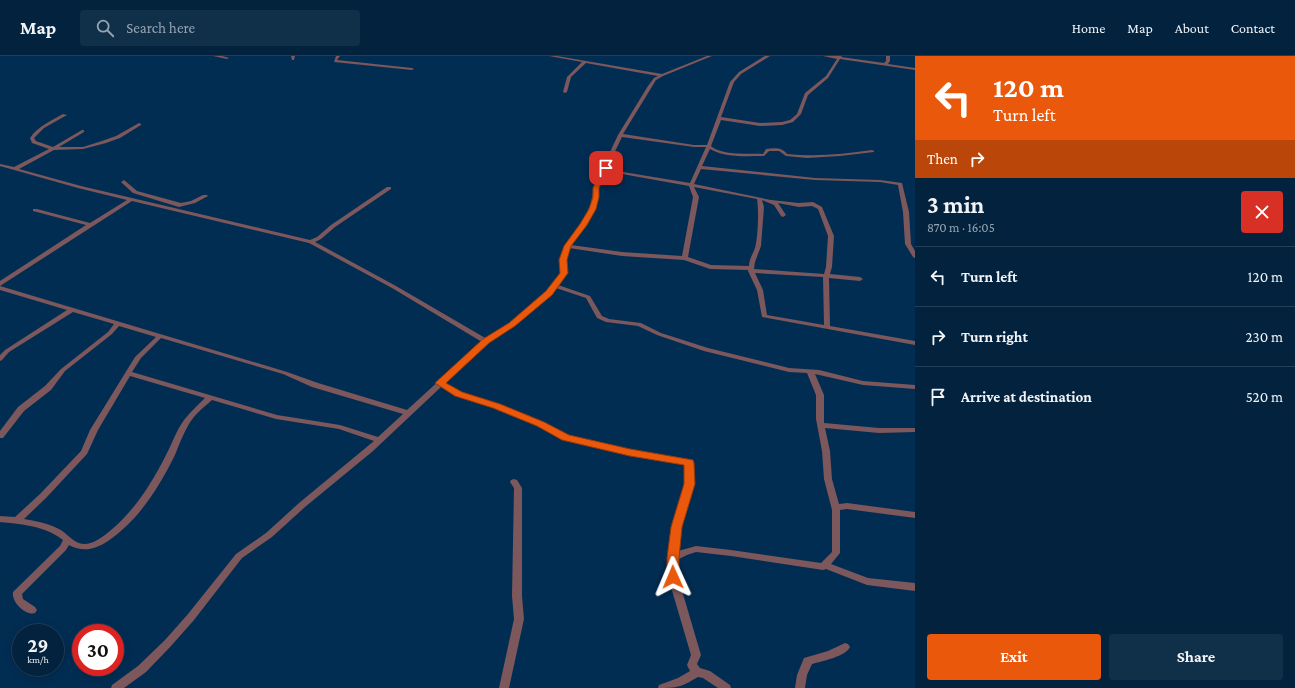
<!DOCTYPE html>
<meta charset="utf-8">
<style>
body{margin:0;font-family:"Crimson Pro",serif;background:#102f49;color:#f1f3f6;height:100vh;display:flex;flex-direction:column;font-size:15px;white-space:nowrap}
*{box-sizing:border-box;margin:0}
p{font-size:13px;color:#96a4b0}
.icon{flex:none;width:22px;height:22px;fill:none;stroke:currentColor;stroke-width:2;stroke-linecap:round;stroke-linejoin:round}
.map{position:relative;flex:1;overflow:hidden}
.details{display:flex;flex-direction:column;background:#02223e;width:380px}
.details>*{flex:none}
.top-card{background:#ea580c;color:#fff;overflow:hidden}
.speed{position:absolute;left:12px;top:568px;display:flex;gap:8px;font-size:20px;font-weight:700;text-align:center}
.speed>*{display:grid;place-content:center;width:52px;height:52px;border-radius:50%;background:#02223e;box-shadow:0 2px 10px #0003,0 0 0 1px #233f58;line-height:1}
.speed small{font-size:10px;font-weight:400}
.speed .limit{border:6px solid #d22;background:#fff;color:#111}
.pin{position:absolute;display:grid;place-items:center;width:34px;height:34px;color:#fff;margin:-17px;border-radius:8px;box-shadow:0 2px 6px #0006}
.me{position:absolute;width:44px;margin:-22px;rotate:359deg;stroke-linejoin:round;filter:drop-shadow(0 0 3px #0008)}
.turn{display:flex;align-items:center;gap:14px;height:84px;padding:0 12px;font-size:18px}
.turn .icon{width:52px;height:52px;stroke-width:2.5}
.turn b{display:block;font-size:28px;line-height:34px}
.then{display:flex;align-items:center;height:38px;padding:0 12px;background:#0003;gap:8px;font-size:15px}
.round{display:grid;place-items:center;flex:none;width:42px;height:42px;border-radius:4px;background:#102f49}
.headline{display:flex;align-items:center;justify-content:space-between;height:68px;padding:0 12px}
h1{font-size:24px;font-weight:700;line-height:30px}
.cta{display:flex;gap:8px;margin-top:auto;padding:8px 12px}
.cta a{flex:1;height:46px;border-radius:4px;background:#ea580c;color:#fff;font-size:16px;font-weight:700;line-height:46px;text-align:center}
.cta a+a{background:#102f49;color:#f1f3f6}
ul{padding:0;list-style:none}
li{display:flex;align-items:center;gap:12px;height:60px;padding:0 12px;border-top:1px solid #233f58}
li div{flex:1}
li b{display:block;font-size:15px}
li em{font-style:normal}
header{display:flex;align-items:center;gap:24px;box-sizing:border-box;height:56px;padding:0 20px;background:#02223e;border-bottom:1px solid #233f58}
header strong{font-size:19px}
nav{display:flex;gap:22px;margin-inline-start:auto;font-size:14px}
.search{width:280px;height:36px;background:#102f49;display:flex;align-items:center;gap:10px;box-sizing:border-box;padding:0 14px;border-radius:4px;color:#96a4b0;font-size:15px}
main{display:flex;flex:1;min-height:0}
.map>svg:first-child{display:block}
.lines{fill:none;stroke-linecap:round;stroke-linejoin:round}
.street{fill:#7c575b;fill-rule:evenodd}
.route{fill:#ea580c;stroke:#983908}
</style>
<header>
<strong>Map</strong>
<div class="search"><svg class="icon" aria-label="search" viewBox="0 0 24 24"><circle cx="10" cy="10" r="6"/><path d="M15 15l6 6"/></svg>Search here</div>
<nav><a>Home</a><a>Map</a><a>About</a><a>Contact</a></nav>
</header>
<main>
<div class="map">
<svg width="915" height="632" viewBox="0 0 915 632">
<rect width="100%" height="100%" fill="#022d53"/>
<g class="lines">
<g class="street">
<path d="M213,0H222L229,2L227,3Z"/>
<path d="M291,0H295L294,4H292Z"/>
<path d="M336,0H340L337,4L412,12L414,13L412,14L334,6Z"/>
<path d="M549,0H557L662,18L707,0H712L663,20L656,24L623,78L694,89H707L730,26L739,16L765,0H770L741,18L734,26L721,61L760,67L782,66L790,64L797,58L805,37L826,20L837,3L823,0H842L841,1L884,7L886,5V0H890V5L888,8L915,12V14L840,3L828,22L808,39L801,58L793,66L782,69L760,70L721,64L711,90C722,100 748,97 763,98L766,93C774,92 782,91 787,98C816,101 844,98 872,94L874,95V96L840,100L807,102L786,100L779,95H769L764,100C747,100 725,102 710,93L702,110L815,122L880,124L902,127L909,156L911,188L915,195V202L913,201L905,188L903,156L898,129L880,126L815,124L701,113L694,128L771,144L799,147L813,146L822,151L834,180L832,211L830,218L860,221L863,223L860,225L829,222L830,270L915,285V289L762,261L757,234L748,215V214L710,213L684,204L622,200L569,192L566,204L567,217L558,229L590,240L602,260L609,263L641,267L661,277L708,292L789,312L819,314L863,325L915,329V333L863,329L815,318L824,339V367L879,372H915V376L879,377L825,372L830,395L832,423L839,448L847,447L915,456V462L847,453L840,454V497L831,508L868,522L915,527V535L867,529L826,513L823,514L731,500L696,496L687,499L677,504L678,521L701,599L697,608L700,612L710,615L730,629L731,632H718L703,622L698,621C681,631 678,632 658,632L659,629L678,622L690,615L687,609L691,599L668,521L669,502L672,471L686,428L685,409L630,400L563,384L537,370L493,352L455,340L441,331L373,395L305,451L272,481L242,502L194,564L171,590L146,616L124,632H111L112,629L138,610L165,584L188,558L236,498L266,477L299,447L374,385L339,373L276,363L212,344C204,351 194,359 189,368C183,378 179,389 175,399C159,431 139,464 108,485C96,493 83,497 69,489L66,494L22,538L23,543L35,551L37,554L35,557C26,560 11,546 13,536L60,490L63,484C45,470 22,468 0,466V460L15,461L40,438L81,395L90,374L135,301L156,281L119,270L112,278L65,315L51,334L24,355L3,382H0V375L18,351L45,330L61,313L108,276L114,268L73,256L9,296L2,304L0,305V299L5,294L67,254L0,234V230L287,316L318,327L407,354L477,290L482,286L392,232L309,187L132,145L0,230V225L86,169L33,155V153H37L90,167L127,144L78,132L0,110V108L14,111L49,93L32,87L30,82C38,70 51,65 63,58L67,59L44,72L34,82L36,85L53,91L82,74H84V76L59,91H83L102,85L116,80L139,67L141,68V69L120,82L106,87L83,93L54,94L19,113L81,130L310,184L317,181L331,169L387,131H391V133L335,171L321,183L315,186L396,230L487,283L510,267L547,236L561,217C560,208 560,198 565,189C567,185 571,181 574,177C584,164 593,149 593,132L618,79L648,30L654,22L658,20L586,7L571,21L567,36L565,37L563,36L567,21L582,6ZM622,81L694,91H706L690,127L623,116L608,110ZM607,113L622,118L689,130L693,141L682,200L622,196L571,189L586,169L595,153L599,141V132ZM694,131L757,143C759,154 758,181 755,192C753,198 749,203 749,210L711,209L688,201L699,141ZM762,144L774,149L781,160L783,161L786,159L778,147L799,151L812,150L818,153L828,180L826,211L824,218L754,213L755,206L761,190L764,151ZM755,217L823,221L824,269L767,259L763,234ZM556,232L586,242L597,262L606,266L638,270L657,279L704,295L789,316L807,317L816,339V363L822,395L824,423L832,454V496L821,507L731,494L696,490L678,495L680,471L694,428L693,407L692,405L630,394L568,380L543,366L499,348L461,336L445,327L481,292L514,269L551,238ZM161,282L283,318L312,331L403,358L378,381L340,369L277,359L132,316L141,302ZM130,320L205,342C198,349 190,356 184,364C176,375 172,388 166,399C152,427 135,454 111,474C104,480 94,488 84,488C74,488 67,477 59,473C48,467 35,465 24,463L46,442L87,398L98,374Z"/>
<path d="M124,124L137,135L181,147L191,145L203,139H207L208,140L195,147L179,151L133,137L122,127L121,126Z"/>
<path d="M514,423L517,424L522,432V540L524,563L509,632H499L514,563L512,540L514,432L510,426L511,424Z"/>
<path d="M845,587L848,588L850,591C845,601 822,605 812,608L807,619L805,632H795L797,619L804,602L828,595Z"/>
</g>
</g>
<path class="route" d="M603,110L609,112L599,132V141L596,153L587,169L571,190L567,204L568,217L552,239L515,270L489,287L446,327L462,336L500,348L544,366L569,379L630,393L693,404L694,407L695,428L682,471L679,502V521L678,524L673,526L669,524L667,521V502L671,471L684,428V409L630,400L562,384L537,370L493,352L455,340L435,327L483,283L509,267L546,235L560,217L559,204L564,190L580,168L589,153L593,141V132Z"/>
</svg>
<div class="speed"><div>29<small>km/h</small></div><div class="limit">30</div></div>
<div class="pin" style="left:606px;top:112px;background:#d93025"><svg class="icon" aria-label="arrive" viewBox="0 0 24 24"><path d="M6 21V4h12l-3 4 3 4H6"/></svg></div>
<svg class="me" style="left:673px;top:521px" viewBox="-20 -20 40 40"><path d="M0-17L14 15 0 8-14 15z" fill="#ea580c" stroke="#fff" stroke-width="4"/></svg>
</div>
<section class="details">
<div class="top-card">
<div class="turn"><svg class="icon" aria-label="left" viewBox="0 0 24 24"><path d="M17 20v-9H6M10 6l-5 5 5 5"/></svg><div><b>120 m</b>Turn left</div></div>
<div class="then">Then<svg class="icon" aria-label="right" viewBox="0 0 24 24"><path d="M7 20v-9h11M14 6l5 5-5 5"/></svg></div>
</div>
<div class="headline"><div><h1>3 min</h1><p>870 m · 16:05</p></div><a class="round" style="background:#d93025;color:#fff"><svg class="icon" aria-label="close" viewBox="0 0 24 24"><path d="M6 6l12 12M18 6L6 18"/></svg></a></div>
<ul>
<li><svg class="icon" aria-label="left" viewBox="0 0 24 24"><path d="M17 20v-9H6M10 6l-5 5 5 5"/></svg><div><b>Turn left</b></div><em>120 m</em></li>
<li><svg class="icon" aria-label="right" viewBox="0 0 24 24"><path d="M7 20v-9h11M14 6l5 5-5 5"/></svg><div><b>Turn right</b></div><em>230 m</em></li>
<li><svg class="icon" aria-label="arrive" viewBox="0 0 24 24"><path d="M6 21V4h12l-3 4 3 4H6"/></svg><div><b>Arrive at destination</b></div><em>520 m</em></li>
</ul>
<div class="cta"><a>Exit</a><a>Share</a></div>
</section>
</main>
